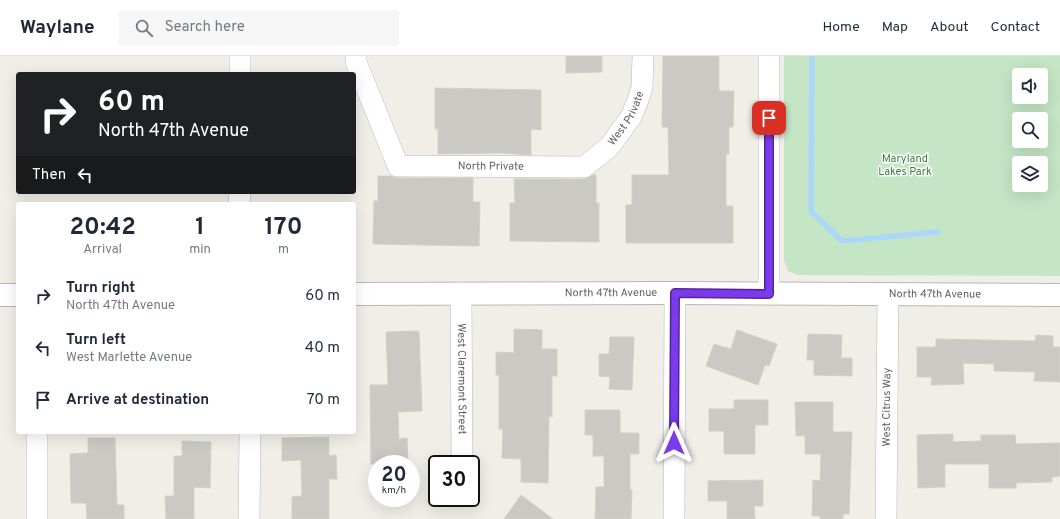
<!DOCTYPE html>
<style>
body{margin:0;font-family:Overpass,sans-serif;background:#f6f6f7;color:#1f2937;height:100vh;display:flex;flex-direction:column;font-size:15px;white-space:nowrap}
*{box-sizing:border-box;margin:0}
p{font-size:13px;color:#747a83}
.icon{flex:none;width:22px;height:22px;fill:none;stroke:currentColor;stroke-width:2;stroke-linecap:round;stroke-linejoin:round}
.map{position:relative;flex:1;overflow:hidden}
.sheet{position:absolute;left:16px;top:146px;width:340px;height:232px;display:flex;flex-direction:column;background:#fff;border-radius:4px;box-shadow:0 4px 16px #0002}
.sheet>*{flex:none}
.top-card{position:absolute;left:16px;top:16px;width:340px;height:122px;border-radius:4px;box-shadow:0 4px 16px #0002;background:#202124;color:#fff;overflow:hidden}
.buttons{position:absolute;left:1012px;top:12px;display:grid;gap:8px}
.buttons a{display:grid;place-items:center;width:36px;height:36px;border-radius:4px;background:#fff;box-shadow:0 4px 16px #0002;font-size:20px}
.speed{position:absolute;left:368px;top:399px;display:flex;gap:8px;font-size:20px;font-weight:700;text-align:center}
.speed>*{display:grid;place-content:center;width:52px;height:52px;border-radius:50%;background:#fff;box-shadow:0 4px 16px #0002;line-height:1}
.speed small{font-size:10px;font-weight:400}
.speed .limit{border:2px solid #111;border-radius:6px;background:#fff;color:#111}
.pin{position:absolute;display:grid;place-items:center;width:34px;height:34px;color:#fff;margin:-17px;border-radius:8px;box-shadow:0 2px 6px #0006}
.me{position:absolute;width:44px;margin:-22px;rotate:0deg;stroke-linejoin:round;filter:drop-shadow(0 0 3px #0008)}
.turn{display:flex;align-items:center;gap:14px;height:84px;padding:0 16px;font-size:18px}
.turn .icon{width:52px;height:52px;stroke-width:2.5}
.turn b{display:block;font-size:28px;line-height:34px}
.then{display:flex;align-items:center;height:38px;padding:0 16px;background:#0003;gap:8px;font-size:15px}
.eta{display:flex;justify-content:space-evenly;align-items:center;height:68px;text-align:center}
.eta b{font-size:24px;font-weight:700;line-height:28px}
ul{padding:0;list-style:none}
li{display:flex;align-items:center;gap:12px;height:52px;padding:0 16px}
li div{flex:1}
li b{display:block;font-size:15px}
li em{font-style:normal}
header{display:flex;align-items:center;gap:24px;box-sizing:border-box;height:56px;padding:0 20px;background:#fff;border-bottom:1px solid #e0e1e3}
header strong{font-size:19px}
nav{display:flex;gap:22px;margin-inline-start:auto;font-size:14px}
.search{width:280px;height:36px;background:#f6f6f7;display:flex;align-items:center;gap:10px;box-sizing:border-box;padding:0 14px;border-radius:4px;color:#747a83;font-size:15px}
.map>svg:first-child{display:block}
.green{fill:#c4e6c5;fill-rule:evenodd}
.lines{fill:none;stroke-linecap:round;stroke-linejoin:round}
.stream{stroke:#abd7fb;stroke-width:5.5}
.building{fill:#cbc9c4;stroke:#d4d0c5}
.minor-casing{stroke:#b4b7ba;stroke-width:22}
.tertiary-casing{stroke:#b4b7ba;stroke-width:24}
.minor{stroke:#fff;stroke-width:21}
.tertiary{stroke:#fff;stroke-width:22}
.route-casing{stroke:#51269a;stroke-width:10}
.route{stroke:#7c3aed;stroke-width:7}
.labels{text-anchor:middle;dominant-baseline:central;stroke-width:3;stroke-linejoin:round;paint-order:stroke}
.street-label{font-size:11px;fill:#5e6266;stroke:#fff}
.park-label{font-size:11px;fill:#39833e;stroke:#fff}
</style>
<header>
<strong>Waylane</strong>
<div class="search"><svg class="icon" aria-label="search" viewBox="0 0 24 24"><circle cx="10" cy="10" r="6"/><path d="M15 15l6 6"/></svg>Search here</div>
<nav><a>Home</a><a>Map</a><a>About</a><a>Contact</a></nav>
</header>
<div class="map">
<svg width="1060" height="463" viewBox="0 0 1060 463">
<rect width="100%" height="100%" fill="#f0eee7"/>
<path class="green" d="M784,0H1060V220L798,219L788,215L784,204ZM1019,19H1041V41H1019ZM1019,63H1041V85H1019ZM1019,107H1041V129H1019Z"/>
<g class="lines">
<path class="stream" d="M812,0L811,155L842,185L938,176"/>
</g>
<g class="building">
<path d="M566,0H602V16L566,17Z"/>
<path d="M663,0H719V35H734L733,71H729V98H726V150H733V187H626V149H632V119H669L668,71H662Z"/>
<path d="M435,32L541,34V74L531,73V99L502,97L438,98V73H435Z"/>
<path d="M593,119H596V147H599V186L510,185V147H515L514,123H584Z"/>
<path d="M378,120H391L398,122H473V146H480L479,190L373,188L374,145H378Z"/>
<path d="M514,273L542,274V293H557V320H552V361L549,360L548,427L521,426V403L502,402L503,373H499V319H496V296L514,297Z"/>
<path d="M737,274L777,288L769,310L765,309L758,329L706,310L714,288L731,293Z"/>
<path d="M419,275L422,355L398,356L399,383L407,382L408,408H371L370,329H388L386,276Z"/>
<path d="M808,278L842,279L841,302H852V320L814,319V304H807Z"/>
<path d="M1036,279L1053,280V291H1060V326L1034,325L1035,316L994,315V308L963,307L964,328L931,329L932,321H917V291H936V283L1035,285Z"/>
<path d="M610,281H634L632,334L609,333L610,321L599,320V298H609Z"/>
<path d="M734,344H768V369H755V398H724V375H709V353H734Z"/>
<path d="M795,346H833V376H852L849,458H843V463H820V460H812L813,424L820,425L821,398H805V380H796Z"/>
<path d="M585,354H620V377H639V398H630V434H632L631,463H595L596,431H604V400H593V379H585Z"/>
<path d="M953,378V386L981,385V379H1015L1016,388L1060,387V420L1052,421V426L1016,427V432H989V408H945V431L918,432L917,379Z"/>
<path d="M329,381V400L336,399L337,423H329V463H292V441L302,440L301,404L282,405V382Z"/>
<path d="M88,382H115L117,449H124V463H87L86,447H71L70,398L88,397Z"/>
<path d="M182,385L211,386L210,432L194,431V463H166L165,440H174V400H182Z"/>
<path d="M763,424V450H754L755,463H727V445H708V425Z"/>
<path d="M521,439L553,463H504Z"/>
</g>
<g class="lines">
<g class="minor-casing">
<g id="minor">
<path id="s1" d="M356,0V6L398,110L584,111L609,91L631,61L638,44L642,31L643,0"/>
<path d="M769,0V238"/>
<path d="M240,18V0"/>
<path d="M239,148L240,136"/>
<path id="s2" d="M461,237L462,408"/>
<path d="M37,463V376"/>
<path d="M249,463L250,376"/>
<path d="M674,463L675,237"/>
<path id="s3" d="M886,463L888,239"/>
</g>
</g>
<g class="tertiary-casing">
<g id="tertiary">
<path id="s4" d="M354,238L675,237L1060,239"/>
<path d="M0,239H18"/>
</g>
</g>
<use href="#minor" class="minor"/>
<use href="#tertiary" class="tertiary"/>
</g>
<g class="lines">
<g class="route-casing">
<path id="route" d="M674,387L675,237L769,238V62"/>
</g>
<use href="#route" class="route"/>
</g>
<g class="labels">
<g class="street-label">
<text stroke="none"><textPath href="#s1" startOffset="370">West Private</textPath></text>
<text stroke="none"><textPath href="#s1" startOffset="211">North Private</textPath></text>
<text stroke="none"><textPath href="#s4" startOffset="257">North 47th Avenue</textPath></text>
<text stroke="none"><textPath href="#s4" startOffset="581">North 47th Avenue</textPath></text>
<text stroke="none"><textPath href="#s2" startOffset="86">West Claremont Street</textPath></text>
<text stroke="none"><textPath href="#s3" startOffset="112">West Citrus Way</textPath></text>
</g>
<g class="park-label">
<text x="905" y="103">Maryland<tspan x="905" dy="13">Lakes Park</tspan></text>
</g>
</g>
</svg>
<div class="buttons">
<a><svg class="icon" aria-label="sound" viewBox="0 0 24 24"><path d="M4 9h4l5-4v14l-5-4H4zM17 9q2 3 0 6"/></svg></a>
<a><svg class="icon" aria-label="search" viewBox="0 0 24 24"><circle cx="10" cy="10" r="6"/><path d="M15 15l6 6"/></svg></a>
<a><svg class="icon" aria-label="layers" viewBox="0 0 24 24"><path d="M12 4l9 5-9 5-9-5zM3 14l9 5 9-5"/></svg></a>
</div>
<div class="speed"><div>20<small>km/h</small></div><div class="limit">30</div></div>
<div class="pin" style="left:769px;top:62px;background:#d93025"><svg class="icon" aria-label="arrive" viewBox="0 0 24 24"><path d="M6 21V4h12l-3 4 3 4H6"/></svg></div>
<svg class="me" style="left:674px;top:387px" viewBox="-20 -20 40 40"><path d="M0-17L14 15 0 8-14 15z" fill="#7c3aed" stroke="#fff" stroke-width="4"/></svg>
<div class="top-card">
<div class="turn"><svg class="icon" aria-label="right" viewBox="0 0 24 24"><path d="M7 20v-9h11M14 6l5 5-5 5"/></svg><div><b>60 m</b>North 47th Avenue</div></div>
<div class="then">Then<svg class="icon" aria-label="left" viewBox="0 0 24 24"><path d="M17 20v-9H6M10 6l-5 5 5 5"/></svg></div>
</div>
<section class="sheet">
<div class="eta">
<div><b>20:42</b><p>Arrival</p></div>
<div><b>1</b><p>min</p></div>
<div><b>170</b><p>m</p></div>
</div>
<ul>
<li><svg class="icon" aria-label="right" viewBox="0 0 24 24"><path d="M7 20v-9h11M14 6l5 5-5 5"/></svg><div><b>Turn right</b><p>North 47th Avenue</p></div><em>60 m</em></li>
<li><svg class="icon" aria-label="left" viewBox="0 0 24 24"><path d="M17 20v-9H6M10 6l-5 5 5 5"/></svg><div><b>Turn left</b><p>West Marlette Avenue</p></div><em>40 m</em></li>
<li><svg class="icon" aria-label="arrive" viewBox="0 0 24 24"><path d="M6 21V4h12l-3 4 3 4H6"/></svg><div><b>Arrive at destination</b></div><em>70 m</em></li>
</ul>
</section>
</div>
